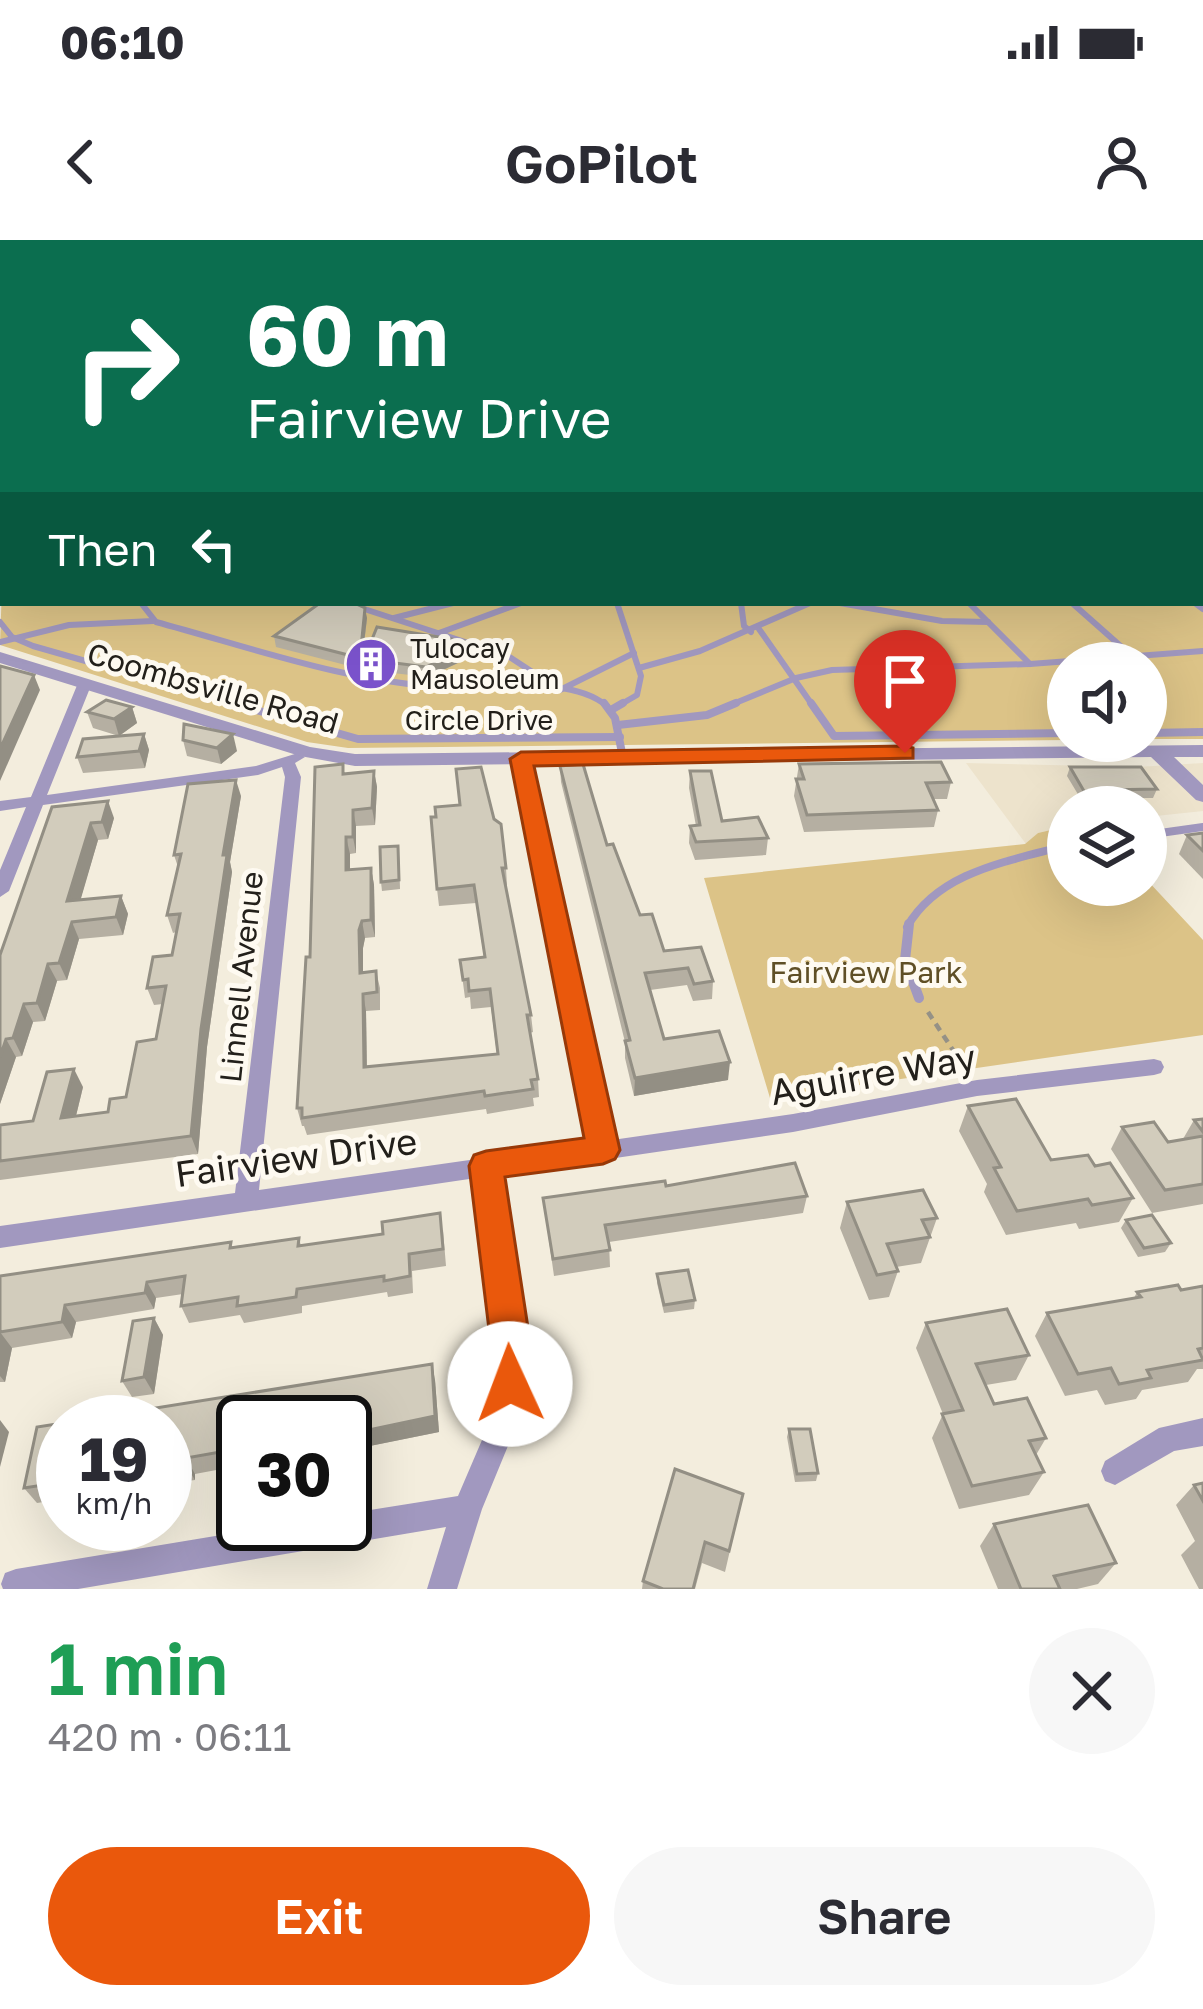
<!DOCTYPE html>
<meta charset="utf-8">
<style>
body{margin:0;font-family:"Golos Text",sans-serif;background:#f7f7f7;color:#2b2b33;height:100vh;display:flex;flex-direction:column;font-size:45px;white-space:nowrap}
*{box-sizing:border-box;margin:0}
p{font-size:39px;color:#7c7c81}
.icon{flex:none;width:66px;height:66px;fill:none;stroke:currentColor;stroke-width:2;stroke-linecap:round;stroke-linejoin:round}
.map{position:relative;height:1349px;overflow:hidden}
.sheet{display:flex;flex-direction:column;background:#fff;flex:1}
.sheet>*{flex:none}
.banner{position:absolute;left:0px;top:0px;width:1203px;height:366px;box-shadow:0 12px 48px #0002;background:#0b6e4f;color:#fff;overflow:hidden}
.tools{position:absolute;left:1047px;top:402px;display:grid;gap:24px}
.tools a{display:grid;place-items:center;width:120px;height:120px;border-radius:50%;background:#fff;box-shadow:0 12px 48px #0002;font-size:60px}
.speed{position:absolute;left:36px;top:1155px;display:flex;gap:24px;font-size:60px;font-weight:700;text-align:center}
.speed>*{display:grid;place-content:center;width:156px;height:156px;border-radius:50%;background:#fff;box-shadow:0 12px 48px #0002;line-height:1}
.speed small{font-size:30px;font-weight:400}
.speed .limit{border:6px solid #111;border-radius:18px;background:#fff;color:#111}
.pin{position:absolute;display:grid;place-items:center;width:102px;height:102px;color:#fff;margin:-123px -51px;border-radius:50% 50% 50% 0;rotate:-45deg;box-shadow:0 0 12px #0007}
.pin .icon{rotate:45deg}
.me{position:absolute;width:132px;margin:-66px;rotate:358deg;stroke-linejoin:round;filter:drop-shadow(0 0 9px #0008)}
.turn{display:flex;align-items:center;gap:42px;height:252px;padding:0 48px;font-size:54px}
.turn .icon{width:156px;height:156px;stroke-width:2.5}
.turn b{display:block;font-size:84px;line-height:102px}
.then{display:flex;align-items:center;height:114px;padding:0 48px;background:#0003;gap:24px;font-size:45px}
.round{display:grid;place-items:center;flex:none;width:126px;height:126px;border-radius:63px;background:#f7f7f7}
.headline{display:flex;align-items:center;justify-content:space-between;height:204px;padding:0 48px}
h1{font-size:72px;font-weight:600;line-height:90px;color:#1e9e55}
.button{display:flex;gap:24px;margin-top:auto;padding:24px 48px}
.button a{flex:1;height:138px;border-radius:72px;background:#ea580c;color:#fff;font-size:48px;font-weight:600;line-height:138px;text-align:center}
.button a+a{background:#f7f7f7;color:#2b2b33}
.status{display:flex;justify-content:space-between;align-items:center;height:84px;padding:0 60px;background:#fff;direction:ltr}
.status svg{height:33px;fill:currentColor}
header{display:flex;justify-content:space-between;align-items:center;height:156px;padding:0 48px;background:#fff;font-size:54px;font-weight:600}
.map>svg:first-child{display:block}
.built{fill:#ede3cc}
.green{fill:#dcc387}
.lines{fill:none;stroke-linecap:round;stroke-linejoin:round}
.path{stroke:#959186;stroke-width:4.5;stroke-dasharray:8 6;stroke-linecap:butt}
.service-far2{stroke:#a198bf;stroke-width:6}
.service-far1{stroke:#a198bf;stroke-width:8}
.service{stroke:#a198bf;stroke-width:10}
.minor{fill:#a198bf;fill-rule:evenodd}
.tertiary{fill:#a198bf;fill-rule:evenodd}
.wall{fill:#b5afa2}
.shaded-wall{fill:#938f84}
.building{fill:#d2ccbc;stroke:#938f84;stroke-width:3}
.route{fill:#ea580c;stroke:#983908;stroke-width:3}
.labels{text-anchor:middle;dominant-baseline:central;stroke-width:10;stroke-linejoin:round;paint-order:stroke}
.far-poi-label{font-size:27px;fill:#23201b;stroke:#fefaf1;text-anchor:start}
.far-street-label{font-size:27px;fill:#23201b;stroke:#fefaf1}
.street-label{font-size:30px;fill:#23201b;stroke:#fefaf1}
.park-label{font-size:30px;fill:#5f4f26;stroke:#fefaf1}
.near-street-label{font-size:36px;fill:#23201b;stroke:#fefaf1}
</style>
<div class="status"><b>06:10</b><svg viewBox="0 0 49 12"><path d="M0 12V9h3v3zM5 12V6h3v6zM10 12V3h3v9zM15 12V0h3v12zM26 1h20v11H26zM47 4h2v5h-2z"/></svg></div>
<header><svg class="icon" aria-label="back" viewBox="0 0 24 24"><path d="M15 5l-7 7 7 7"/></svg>GoPilot<svg class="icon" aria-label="person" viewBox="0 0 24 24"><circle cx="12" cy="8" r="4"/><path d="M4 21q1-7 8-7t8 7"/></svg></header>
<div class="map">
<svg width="1203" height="1349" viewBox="0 0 1203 1349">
<rect width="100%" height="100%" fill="#f3eddd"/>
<path class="built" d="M966,523L1137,527L1203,523V571L1146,577V567H1068V586L1038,593L1026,604Z"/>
<g class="green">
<path d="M1203,195V499H1146V423H1068V500L348,508L307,502L0,405L3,315V363H1200Z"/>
<path d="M1068,586V645H1146V639L1203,700V795L770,858L704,638L1025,604L1038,593Z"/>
</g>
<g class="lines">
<path class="path" d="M928,772L968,833"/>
<g class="service-far2">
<path d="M141,363L156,382C256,409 348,443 454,448C500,450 569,435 607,466"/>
<path d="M346,363L508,416L560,450L634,413"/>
<path d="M617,363L641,436L637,455L618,466"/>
<path d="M741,363L744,386L751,392"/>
<path d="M840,363L942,381L988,382"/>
<path d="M969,363L1030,424"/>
<path d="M1072,363L1133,417"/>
<path d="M1195,363L1203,369"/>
<path d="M394,378L453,363"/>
<path d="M0,382L12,397L33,406L243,466"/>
<path d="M759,389L813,466"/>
<path d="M439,393L521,363"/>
<path d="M0,402L69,385L153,381"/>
<path d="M639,428L700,411L810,363"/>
<path d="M728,466L796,438L832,430L1030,424L1203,411"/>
</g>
<g class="service-far1">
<path d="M232,463L358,499L620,497"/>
<path d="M604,463L615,478L623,518"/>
<path d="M811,463L834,496L1068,493"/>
<path d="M611,470L623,463"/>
<path d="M618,485L707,475L736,463"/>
<path d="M1146,493L1203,492"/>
<path d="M1146,595L1203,587"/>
<path d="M907,687C939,631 1010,621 1068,605"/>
</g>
<path class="service" d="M909,684L905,720L919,758"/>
<g class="minor">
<path d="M3,207V215L0,216V208Z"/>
<path d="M85,439L92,443L47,555L256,526L298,513L305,517L295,523L301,537L259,950L590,903L513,519L521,514L529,519L612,900L793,874L977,840L1154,819L1161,821L1164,827L1161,833L1154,835L977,856L793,892L499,935L525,1114L522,1172L482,1269L457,1349H427L446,1287L78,1349H3L1,1344L5,1333L16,1329L287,1284H345V1274L458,1256L494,1172L499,1114L476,938L0,1008V986L235,953L285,537L282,527L258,535L43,565L9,651L0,657V630L26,567L0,571V561L31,557L78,443Z"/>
<path d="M1203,1178V1206L1174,1211L1115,1245L1105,1241L1101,1231L1105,1221L1159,1188Z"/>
</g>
<g class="tertiary">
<path d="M3,266V275L0,276V267Z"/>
<path d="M0,412L310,507L355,514L1203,505V517H1174L1203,545V562L1196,560L1151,517L355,526L300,516L0,423Z"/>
</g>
</g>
<g class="wall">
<path d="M367,378L361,429L276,407L274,396Z"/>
<path d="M476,403L477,414L428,437L366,430L364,419Z"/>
<path d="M132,467L137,483L119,496L93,488L87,472Z"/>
<path d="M144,494L149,510L145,528L83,533L77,517Z"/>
<path d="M183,500L237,511L221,524L187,516Z"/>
<path d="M799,524L951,542L947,559H933L938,570L934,587L804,592L794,556Z"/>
<path d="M560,526L607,605L640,675L664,711L713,741L712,759L693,761L687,745L650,750L664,799L728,840L634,856L625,818V802L561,542Z"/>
<path d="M1070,527L1157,549L1153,558H1110L1107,566H1085L1067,536Z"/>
<path d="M374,531L377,547L375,585L356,586V613L350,614V630L371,628L374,645L375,697L365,698L363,708V732L376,731L380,748V770L366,771L367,826L497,814L491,767L471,769L470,757L465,758L460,720L484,717L476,663L439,666L437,649L506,628L507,645H505L531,775L533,792L530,793L538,839L539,857L533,858L534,866L487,874L486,869L307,895L304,886H302L297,868L310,717L345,534Z"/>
<path d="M690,531L722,581L768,598L766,615L695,620L689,603L690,586H696L689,548Z"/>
<path d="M241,556L230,622L232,632L207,807L198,914L0,940V885L33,881L83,847L76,876L108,872L126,857L156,799L163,764L154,765L147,748L172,715L176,692L173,693L167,675L178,627L174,615Z"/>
<path d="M52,567L114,578L108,599L98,600L80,660L121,656L128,674L123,695L79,699L67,740L57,741L45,781L33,782L22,816L16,817L0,864V715Z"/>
<path d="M1203,593V639L1179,614L1187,595Z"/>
<path d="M399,614L400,649L382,651L381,642Z"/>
<path d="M968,866L1051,920L1095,926L1133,958L1119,982L1079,989L1076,983L1006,995L984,952L987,944L959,891Z"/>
<path d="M1203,879V964L1152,973L1111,909L1122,887L1168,902L1183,899L1194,880Z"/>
<path d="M666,946L807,956L803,973L609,1002L610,1027L554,1036L543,958Z"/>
<path d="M847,962L937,978L921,1023L896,1027L898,1031L889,1057L869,1060L840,988Z"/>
<path d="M1126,980L1171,1003L1165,1012L1138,1017L1121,988Z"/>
<path d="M443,990L446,1026L412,1031L413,1053L388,1057L387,1052L302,1066V1073L244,1083L240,1075L189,1083L181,1066L183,1054L156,1058L154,1069L76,1082L72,1098L12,1108L5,1142H0V1036L299,998L301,1006Z"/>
<path d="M657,1034L695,1060L694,1069L664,1073L657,1043Z"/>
<path d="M1203,1046V1129H1197L1188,1142L1142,1150L1136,1159L1105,1165L1097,1150L1065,1156L1035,1096L1047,1073L1134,1058L1137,1052L1181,1050Z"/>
<path d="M154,1078L163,1095L154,1154L132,1157L122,1141Z"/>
<path d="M926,1083L1029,1115L1016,1140L986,1145L994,1164L1046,1198L1036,1215L1044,1232L1029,1255L959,1269L932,1198L943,1174L916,1108Z"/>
<path d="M435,1140L439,1192L345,1211V1182H243V1225L195,1234V1240L165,1244V1182Z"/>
<path d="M63,1183V1259L37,1263L24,1248Z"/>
<path d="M789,1189L818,1233L816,1241L795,1242L787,1197Z"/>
<path d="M1203,1243V1349H1199L1181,1315L1195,1301L1176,1265L1194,1245Z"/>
<path d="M743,1254L725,1332L702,1323L695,1349H642L643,1341Z"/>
<path d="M994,1284L1116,1323L1098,1344L1077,1349H998L980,1306Z"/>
</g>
<g class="shaded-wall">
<path d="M365,368L367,378L361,429L360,418Z"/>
<path d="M476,403L477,414L428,437L426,427Z"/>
<path d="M34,435L40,450L0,541V509Z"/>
<path d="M132,467L137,483L119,496L114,479Z"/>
<path d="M144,494L149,510L145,528L139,511Z"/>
<path d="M233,494L237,511L221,524L217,508Z"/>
<path d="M374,531L377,547L375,585L372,568Z"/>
<path d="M236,540L241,556L230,622L232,632L207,807L198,914L191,896L201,789L223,615Z"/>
<path d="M108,561L114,578L108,599L102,582Z"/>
<path d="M353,570L356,586V613L353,597Z"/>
<path d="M91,583L98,600L75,679L67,661Z"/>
<path d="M346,597L350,614V647L346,630Z"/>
<path d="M371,628L374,645L375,697L371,680Z"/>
<path d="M121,656L128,674L123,695L116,677Z"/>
<path d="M362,681L365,698L363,708V750L360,733L359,690Z"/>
<path d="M72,682L79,699L67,740L59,723Z"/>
<path d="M48,724L57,741L45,781L37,763Z"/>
<path d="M363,754L366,771L367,844L364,827Z"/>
<path d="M24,764L33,782L22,816L13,798Z"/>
<path d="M6,799L16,817L0,864V817Z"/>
<path d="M730,822L728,840L634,856L635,838Z"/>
<path d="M74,829L83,847L71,896L61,878Z"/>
<path d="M147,1042L156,1058L154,1069L145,1053Z"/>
<path d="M65,1065L76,1082L72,1098L62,1082Z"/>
<path d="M154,1078L163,1095L154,1154L144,1137Z"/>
<path d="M0,1092L12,1108L5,1142L0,1136Z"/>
<path d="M432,1124L435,1140L439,1192L345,1211V1195Z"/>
<path d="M0,1180L9,1192L0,1227Z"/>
<path d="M186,1218L195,1234V1240L185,1224Z"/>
</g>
<g class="building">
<path d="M320,363H354L365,368L360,418L274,396Z"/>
<path d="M377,387L476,403L426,427L364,419Z"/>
<path d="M0,426L34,435L0,509Z"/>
<path d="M106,460L132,467L114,479L87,472Z"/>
<path d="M184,484L233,494L217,508L183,500Z"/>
<path d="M144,494L139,511L77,517L83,499Z"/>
<path d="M941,522L951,542L926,543L938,570L807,575L796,539H804L799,524Z"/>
<path d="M343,524V534L374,531L372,568L353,570V597H346V630L371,628V680L362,681L359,690L360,733L376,731L377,752L363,754L364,827L498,814L490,749L469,751L468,739L463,740L460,720L485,717L474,645L437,649L431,577H436L435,567L460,565L456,529L481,527L494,579L501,584L506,628H502L531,775H527L529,787L538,839L531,840L533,849L485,856L484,851L302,878V868H297L306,717H310L315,527Z"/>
<path d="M583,524L607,605L613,604L640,675L652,674L664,711L701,707L713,741L694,744L688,728L645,733L664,799L719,791L730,822L635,838L625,801L630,800L560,526Z"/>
<path d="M1070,527H1141L1157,549L1105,550L1110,557L1088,558Z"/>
<path d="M690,531H711L722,581L758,577L768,598L696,602L690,586L700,585Z"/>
<path d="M236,540L223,615H227L201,789L191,896L0,921V885L33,881L47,832L74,829L61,878L108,872L110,859L126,857L137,802L156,799L166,746L147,748L153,717L172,715L180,674L167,675L181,614L174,615L188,544Z"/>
<path d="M108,561L102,582L91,583L67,661L121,656L116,677L72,682L59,723L48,724L37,763L24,764L13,798L6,799L0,817V715L52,567Z"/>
<path d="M1203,593V611L1187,595Z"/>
<path d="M398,606L399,640L381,642L380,607Z"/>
<path d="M1016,859L1051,920L1088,915L1095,926L1110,923L1133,958L1092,965L1088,959L1017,971L994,928L1001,927L968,866Z"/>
<path d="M1203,879V892L1194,880Z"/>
<path d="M1154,882L1168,902L1203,896V944L1165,950L1122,887Z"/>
<path d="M795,923L807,956L605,985L610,1010L553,1019L543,958L665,941L666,946Z"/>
<path d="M923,950L937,978L922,980L930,997L887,1004L898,1031L877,1035L847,962Z"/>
<path d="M440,973L443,1009L409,1014L410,1036L384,1041V1036L297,1049L296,1057L237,1066L238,1057L181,1066L185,1036L147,1042L145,1053L65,1065L62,1082L0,1092V1036L231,1002L230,1008L299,998L298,1006L383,994L382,982Z"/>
<path d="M1152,975L1171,1003L1144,1008L1126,980Z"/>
<path d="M688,1030L695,1060L664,1065L657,1034Z"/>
<path d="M1178,1045L1181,1050L1203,1046V1108L1198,1109L1203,1120L1147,1130L1151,1138L1119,1144L1111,1128L1078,1134L1047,1073L1141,1057L1137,1052Z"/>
<path d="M1007,1069L1029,1115L976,1124L994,1164L1027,1158L1046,1198L1029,1201L1044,1232L972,1246L942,1174L963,1170L926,1083Z"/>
<path d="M154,1078L144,1137L122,1141L133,1081Z"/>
<path d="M432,1124L435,1176L345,1195V1182H243V1208L186,1218L185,1224L165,1227V1182H68Z"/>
<path d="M63,1183V1242L24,1248L37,1187Z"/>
<path d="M789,1189H810L818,1233L797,1234Z"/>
<path d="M675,1229L743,1254L729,1311L705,1302L693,1349H663L643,1341Z"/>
<path d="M1203,1243V1261L1194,1245Z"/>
<path d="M1088,1265L1116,1323L1054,1336L1060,1349H1021L994,1284Z"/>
</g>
<linearGradient id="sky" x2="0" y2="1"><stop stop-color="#a6b8b0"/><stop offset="0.47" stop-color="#faf7f0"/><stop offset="1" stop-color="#faf7f0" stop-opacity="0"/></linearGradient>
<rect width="1203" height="353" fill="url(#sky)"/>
<path class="route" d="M905,506L913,508V518L534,526L620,910L615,919L603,924L505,937L532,1114L524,1158L510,1164L495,1158L489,1144L492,1114L469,926L474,915L486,911L584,898L510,519L521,512Z"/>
<defs>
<g id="building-disc" transform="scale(2.7)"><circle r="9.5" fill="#7a52cb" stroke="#fefaf1"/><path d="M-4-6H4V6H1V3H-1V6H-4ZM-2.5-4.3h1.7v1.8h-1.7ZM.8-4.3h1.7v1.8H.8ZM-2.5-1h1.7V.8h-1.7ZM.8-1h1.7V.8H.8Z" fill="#fff"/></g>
</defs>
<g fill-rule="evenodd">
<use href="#building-disc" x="371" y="424"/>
</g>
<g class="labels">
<g class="far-poi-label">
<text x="410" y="408">Tulocay<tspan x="410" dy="31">Mausoleum</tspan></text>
</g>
<g class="far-street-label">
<text x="479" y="480">Circle Drive</text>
</g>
<g class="street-label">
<text transform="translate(213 448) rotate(16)">Coombsville Road</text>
<text transform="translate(241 737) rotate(-84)">Linnell Avenue</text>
</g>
<g class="park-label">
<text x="866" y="732">Fairview Park</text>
</g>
<g class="near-street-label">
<text transform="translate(873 834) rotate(-10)">Aguirre Way</text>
<text transform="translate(296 917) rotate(-8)">Fairview Drive</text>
</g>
</g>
</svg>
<div class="tools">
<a><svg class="icon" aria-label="sound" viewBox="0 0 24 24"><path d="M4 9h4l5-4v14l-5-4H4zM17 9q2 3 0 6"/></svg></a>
<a><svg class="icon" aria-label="layers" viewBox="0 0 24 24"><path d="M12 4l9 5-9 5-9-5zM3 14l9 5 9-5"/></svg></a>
</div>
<div class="speed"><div>19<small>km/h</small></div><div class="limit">30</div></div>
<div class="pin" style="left:905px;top:513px;background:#d93025"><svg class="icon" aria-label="arrive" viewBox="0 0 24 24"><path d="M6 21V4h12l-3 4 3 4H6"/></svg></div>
<svg class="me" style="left:510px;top:1144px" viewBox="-20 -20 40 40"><circle r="19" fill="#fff"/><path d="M0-13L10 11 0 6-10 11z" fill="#ea580c"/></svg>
<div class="banner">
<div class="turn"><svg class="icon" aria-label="right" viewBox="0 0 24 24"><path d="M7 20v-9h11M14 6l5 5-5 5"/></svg><div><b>60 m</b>Fairview Drive</div></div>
<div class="then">Then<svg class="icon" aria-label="left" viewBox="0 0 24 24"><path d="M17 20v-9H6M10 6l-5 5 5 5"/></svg></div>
</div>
</div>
<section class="sheet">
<div class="headline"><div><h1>1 min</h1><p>420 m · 06:11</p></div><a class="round"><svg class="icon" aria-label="close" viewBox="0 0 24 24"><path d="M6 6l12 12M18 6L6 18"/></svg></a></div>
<div class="button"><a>Exit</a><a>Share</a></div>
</section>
